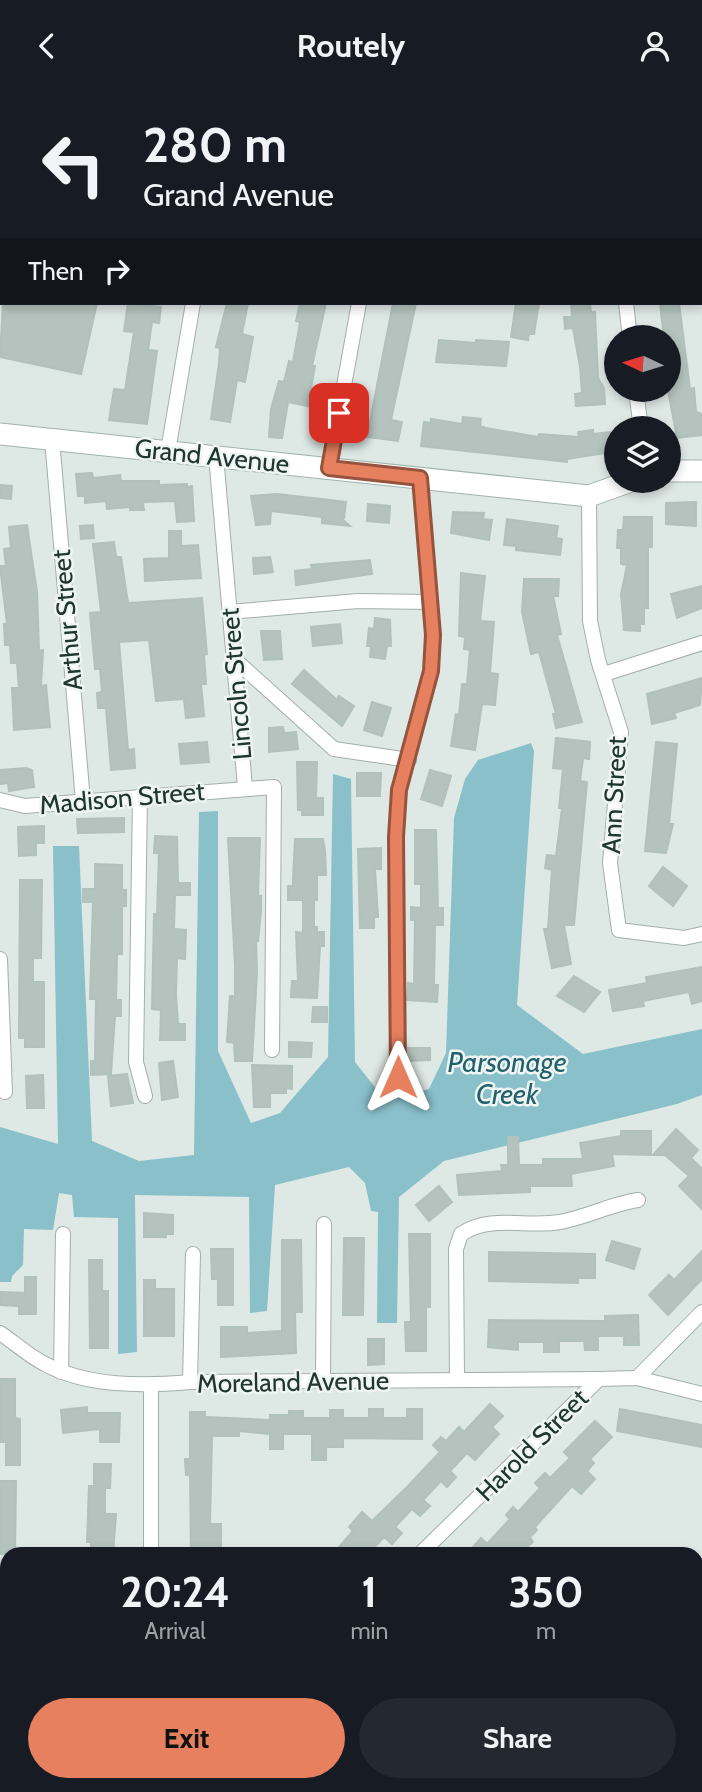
<!DOCTYPE html>
<style>
body{margin:0;font-family:Cabin,sans-serif;background:#242831;color:#f1f3f6;height:100vh;display:flex;flex-direction:column;font-size:26px;white-space:nowrap}
*{box-sizing:border-box;margin:0}
p{font-size:23px;color:#9ea1a6}
.icon{flex:none;width:38px;height:38px;fill:none;stroke:currentColor;stroke-width:2;stroke-linecap:round;stroke-linejoin:round}
.map{position:relative;flex:1;overflow:hidden}
.sheet{position:absolute;left:0px;top:1456px;width:704px;height:245px;display:flex;flex-direction:column;background:#171b24;border-radius:21px 21px 0 0;box-shadow:0 4px 10px #0003}
.sheet>*{flex:none}
.top-card{position:absolute;left:0px;top:0px;width:704px;height:214px;box-shadow:0 4px 10px #0003;background:#171b24;color:#f1f3f6;overflow:hidden}
.needle{width:46px;rotate:274deg}
.fabs{position:absolute;left:604px;top:234px;display:grid;gap:14px}
.fabs a{display:grid;place-items:center;width:77px;height:77px;border-radius:50%;background:#171b24;box-shadow:0 4px 10px #0003;font-size:35px}
.pin{position:absolute;display:grid;place-items:center;width:60px;height:60px;color:#fff;margin:-30px;border-radius:14px;box-shadow:0 4px 10px #0006}
.me{position:absolute;width:77px;margin:-38px;rotate:0deg;stroke-linejoin:round;filter:drop-shadow(0 0 5px #0008)}
.turn{display:flex;align-items:center;gap:24px;height:147px;padding:0 28px;font-size:32px}
.turn .icon{width:91px;height:91px;stroke-width:2.5}
.turn b{display:block;font-size:49px;line-height:60px}
.then{display:flex;align-items:center;height:66px;padding:0 28px;background:#0003;gap:14px;font-size:26px}
.eta{display:flex;justify-content:space-evenly;align-items:center;height:119px;text-align:center}
.eta b{font-size:42px;font-weight:700;line-height:49px}
.primary-button{display:flex;gap:14px;margin-top:auto;padding:14px 28px}
.primary-button a{flex:1;height:80px;border-radius:42px;background:#e6805e;color:#111;font-size:28px;font-weight:700;line-height:80px;text-align:center}
.primary-button a+a{background:#242831;color:#f1f3f6}
header{display:flex;justify-content:space-between;align-items:center;height:91px;padding:0 28px;background:#171b24;font-size:32px;font-weight:700}
.map>svg:first-child{display:block}
.water{fill:#8ac0ca}
.building{fill:#b4c3bd;stroke:#b1c1bb;stroke-width:2}
.lines{fill:none;stroke-linecap:round;stroke-linejoin:round}
.street-casing{stroke:#a2afab;stroke-width:16}
.secondary-casing{stroke:#9eb3ab;stroke-width:23}
.street{stroke:#fff;stroke-width:14}
.secondary{stroke:#fff;stroke-width:21}
.route-casing{stroke:#96533d;stroke-width:18}
.route{stroke:#e6805e;stroke-width:12}
.labels{text-anchor:middle;dominant-baseline:central;stroke-width:5;stroke-linejoin:round;paint-order:stroke}
.street-label{font-size:26px;fill:#213631;stroke:#eef5f2}
.water-label{font-size:28px;font-style:italic;fill:#21606d;stroke:#eef5f2}
</style>
<header><svg class="icon" aria-label="back" viewBox="0 0 24 24"><path d="M15 5l-7 7 7 7"/></svg>Routely<svg class="icon" aria-label="person" viewBox="0 0 24 24"><circle cx="12" cy="8" r="4"/><path d="M4 21q1-7 8-7t8 7"/></svg></header>
<div class="map">
<svg width="702" height="1701" viewBox="0 0 702 1701">
<rect width="100%" height="100%" fill="#dee8e4"/>
<path class="water" d="M531,652L534,660L517,914L583,963L702,938V1004L677,1013L444,1070L399,1106L397,1232H377L378,1121L371,1120L365,1092L349,1076L275,1094L267,1220L250,1222L249,1106L135,1104L137,1261L118,1263V1127L74,1126L72,1104L59,1102L53,1139L24,1138L23,1174L12,1185L11,1191H0V1036L58,1053L53,755H79L92,1050L139,1070L194,1064L199,721L218,720V960L251,1032L280,1022L328,966L333,683L351,688L355,971L385,1009L429,998L446,962L454,727L465,688L478,669Z"/>
<g class="building">
<path d="M3,212H97L81,283L0,266Z"/>
<path d="M128,212L161,216L159,232L152,231L148,259L157,260L147,333L109,329L114,298L125,299L134,241L124,240Z"/>
<path d="M227,212H248L242,243L253,246L245,291L237,289L230,331L211,328L219,272L220,257L216,256Z"/>
<path d="M300,212H326L312,275H315L308,315L288,311L282,347L269,346L271,318L279,290L284,291L289,270L293,271L300,231L296,230Z"/>
<path d="M393,212H416L391,329L402,331L398,350L367,346Z"/>
<path d="M516,212H539L534,243H529L528,249L511,246Z"/>
<path d="M571,212H590L591,221H595L598,287L604,297L605,313L576,315L575,303L582,302L580,276L573,237L565,238L564,226H572Z"/>
<path d="M660,212H679L690,298L694,297L696,321L702,323V344L677,347L668,300V247H664Z"/>
<path d="M439,249L476,252V249L509,251L506,275L436,271Z"/>
<path d="M463,326L481,328L480,335L486,337L538,346L539,343L579,346L578,341L593,339V343L610,341L612,361L567,368V371L421,355L424,331L431,332V328L462,333Z"/>
<path d="M92,382L93,387L120,384L121,390H159V394L187,393V396L192,395L194,430L177,431L175,410L143,411L144,419H130V416L107,418L106,410L85,412V405H78L76,383Z"/>
<path d="M0,394L12,395L11,408L0,407Z"/>
<path d="M277,403L346,411L344,427H341L350,435L322,432V426L271,420L270,433L256,434L251,405Z"/>
<path d="M696,411V435L666,433V412Z"/>
<path d="M368,413L390,415L389,432L367,430Z"/>
<path d="M453,421L484,422L483,428L492,429L489,449L451,442Z"/>
<path d="M624,426H652V456H648V517H644V533H640V540L624,539L621,503L627,474L621,473V457H617L618,439H623Z"/>
<path d="M507,428L558,435L556,447L562,448L560,464L516,459V455L504,454Z"/>
<path d="M27,434L37,501L39,560L43,559L41,595L46,594L50,636L14,639L12,597H19L17,572H11L10,554H5L4,533H7L0,475H6L4,458L11,457L9,436Z"/>
<path d="M93,434L94,447L81,448L80,435Z"/>
<path d="M169,440H181V455L198,454L201,487L145,490L144,468L169,467Z"/>
<path d="M114,451L116,466H121L128,512L202,507L207,563L204,564L206,593H201L204,625L186,627L184,608L156,610L149,549L119,551L128,659L134,658L135,677L111,679L106,617H98L97,602L102,601L100,578H95L90,522L101,521L93,453Z"/>
<path d="M270,466L273,481L254,483L253,467Z"/>
<path d="M370,469L372,483L296,494L295,480L312,478L311,474Z"/>
<path d="M461,482L485,485L480,530L494,531L490,582L498,583L495,614L482,613L475,659L451,655L456,623L459,624L462,593H467L470,559L464,558L465,546L459,545Z"/>
<path d="M524,488H559L558,505H553L561,543L557,544L582,631L556,637L553,623H556L539,561L531,563L522,521Z"/>
<path d="M702,495V517L677,527L671,503Z"/>
<path d="M375,527L390,529L391,555H387L385,568L370,566L371,555H367L369,537L374,538Z"/>
<path d="M340,533L342,552L313,555L311,536Z"/>
<path d="M261,540H280L282,568L264,569Z"/>
<path d="M304,579L337,609L339,605L354,615L342,635L292,593Z"/>
<path d="M702,587L700,614L674,622L676,627L652,633L647,603Z"/>
<path d="M372,611L391,617L382,645L364,639Z"/>
<path d="M283,636L284,642L296,641L298,658L269,661V637Z"/>
<path d="M556,647L590,651L589,668L583,667L580,690L587,691L574,834H564L571,873L552,877L544,838H548L552,779L545,777L547,764L556,765L562,717H559L563,678L553,677Z"/>
<path d="M207,651L209,671L181,673L179,653Z"/>
<path d="M656,651L677,653L669,733H673L666,762L645,760Z"/>
<path d="M297,671H317L316,707H323V724H302V719H298Z"/>
<path d="M26,677L32,679L34,696L9,700L8,692L0,693V679Z"/>
<path d="M430,679L451,685L442,715L421,708Z"/>
<path d="M357,682H381L380,705H357Z"/>
<path d="M124,727V741L78,742L77,728Z"/>
<path d="M44,735V752H36V764L19,765L18,736Z"/>
<path d="M415,739H436L438,817H443V834H435L434,894H438L437,911L407,909L408,892L414,893L415,829H411V816L421,817V793H415Z"/>
<path d="M155,745L177,746L178,792H190V804H175L174,838L186,839L185,868L177,867L176,903L178,933H185V949H160L161,919L152,918L154,823H157L159,762H154Z"/>
<path d="M228,747H260L258,805H261V820L258,850H256L257,882L252,970H235L234,952L227,951L230,905H235V874Z"/>
<path d="M295,748H323L325,759L326,784H317V809H314V836H317V841H324V855H320L317,907L291,906L292,890H298L296,841L303,842V809H288V795H293V788Z"/>
<path d="M381,757V778H375L378,826H374V837H360L358,758Z"/>
<path d="M95,773L122,774V799H126V815H122V863H117L116,909H121V925H115L111,983L91,984V970H95L96,908H90L93,811H83V798H95Z"/>
<path d="M663,776L687,795L673,815L649,795Z"/>
<path d="M20,789H42L41,867H33V891H44V956H25V947H19Z"/>
<path d="M702,876V910L692,913L689,901L643,910L644,915L613,920L609,899L647,892L646,886Z"/>
<path d="M574,885L600,901L584,921L557,905Z"/>
<path d="M313,916H327V931H312Z"/>
<path d="M289,951L312,952L311,966H289Z"/>
<path d="M408,957H430V969L408,970Z"/>
<path d="M173,970L178,1006L162,1009L159,972Z"/>
<path d="M252,974L292,975V998L286,997V1002H270V1016H254Z"/>
<path d="M127,983L133,1012L111,1015L108,985Z"/>
<path d="M43,984L44,1017H27L26,985Z"/>
<path d="M676,1038L698,1059L691,1067L702,1078V1118L679,1095L689,1085L665,1064H653Z"/>
<path d="M621,1040H651V1064L612,1063L614,1075L571,1083L572,1095H530V1101L459,1104L457,1084L502,1080L501,1074H508V1046H518L519,1074H543V1068H583L580,1052L621,1045Z"/>
<path d="M439,1095L452,1111L429,1130L416,1114Z"/>
<path d="M144,1122L173,1124V1143H166V1146H144Z"/>
<path d="M409,1143H430V1216H426V1260H406L405,1231H411Z"/>
<path d="M344,1147H364L363,1224H343Z"/>
<path d="M282,1149H301L302,1221H295L296,1262L221,1266V1236H247V1242L282,1240Z"/>
<path d="M612,1150L640,1158L634,1178L606,1169Z"/>
<path d="M211,1158H233V1214H218V1188H212Z"/>
<path d="M702,1160V1188L668,1224L649,1204L669,1184L674,1189Z"/>
<path d="M489,1161L595,1163V1187H578V1192L489,1190Z"/>
<path d="M89,1169H102V1200H108V1257H90Z"/>
<path d="M25,1186H36V1223H19V1215L0,1214V1201L25,1202Z"/>
<path d="M144,1189H155V1198H174V1245H144Z"/>
<path d="M638,1224L639,1254H624V1245H598V1259H585L584,1250H559V1261H544V1251H518V1259L488,1256L489,1229L605,1230V1225Z"/>
<path d="M368,1248H384V1273L368,1274Z"/>
<path d="M0,1288H15V1327L20,1328V1374H6V1351H0Z"/>
<path d="M490,1313L503,1325L492,1336L499,1343L475,1369L467,1362L450,1380L456,1386L447,1396L441,1390L423,1409L430,1415L420,1425L412,1418L395,1436L402,1442L392,1453L384,1446L368,1463H333L353,1440L349,1436L362,1421L372,1430L408,1395L440,1361L433,1354L441,1346L446,1350L459,1336L464,1341Z"/>
<path d="M87,1316V1322H120L119,1351H100V1338L63,1342L61,1319Z"/>
<path d="M369,1318H383V1327H407V1318H422V1348L343,1347V1356H326V1369H312V1343H283V1358H270V1343L239,1340V1345H212L210,1433H221V1462H191L190,1384H186L185,1368H190V1321H205V1326L270,1329V1324H289V1320H303V1327H330V1319H343V1327H369Z"/>
<path d="M620,1318L702,1334V1356L617,1340Z"/>
<path d="M595,1330L612,1346L590,1368L594,1372L587,1380L595,1388L581,1403L572,1395L535,1436L537,1439L530,1446L533,1451L518,1463H467L481,1447L487,1453L510,1428L506,1424L513,1416L518,1421L540,1397L535,1392L545,1382L550,1387L570,1367L564,1361Z"/>
<path d="M94,1373H111L110,1397H105V1423H116L113,1463H91V1451H87L89,1395H94Z"/>
<path d="M0,1390H16L15,1463H0Z"/>
</g>
<g class="lines">
<g class="street-casing">
<g id="street">
<path d="M600,0V2"/>
<path d="M228,2L229,0"/>
<path d="M626,212L630,247"/>
<path d="M636,299L641,338"/>
<path d="M52,348L83,710"/>
<path d="M168,360L193,212"/>
<path d="M216,365L245,696"/>
<path d="M329,377L359,212"/>
<path d="M589,405L590,530L598,569L621,641L610,772L619,839L684,847L702,843"/>
<path d="M229,521L358,510L430,511"/>
<path d="M233,567L334,658L409,669"/>
<path d="M604,583L702,552"/>
<path d="M140,705L136,971L145,1005"/>
<path d="M0,709L25,715L274,696L272,959"/>
<path d="M0,868L5,1001"/>
<path d="M398,986L396,746L399,699L431,580L433,544L420,387"/>
<path d="M0,1242C15,1252 29,1265 45,1273C87,1296 144,1295 190,1291L599,1288"/>
<path d="M61,1281L63,1143"/>
<path d="M637,1287L702,1221"/>
<path d="M457,1289L456,1158L461,1143C492,1123 526,1137 560,1131C587,1126 611,1113 638,1109"/>
<path d="M323,1290L324,1133"/>
<path d="M190,1291L193,1163"/>
<path d="M151,1295V1463"/>
<path d="M420,1463L599,1288L637,1287L702,1303"/>
<path d="M0,1561L7,1556"/>
<path d="M696,1565L702,1559"/>
<path d="M275,1701L278,1694"/>
<path d="M566,1701L572,1694"/>
</g>
</g>
<g class="secondary-casing">
<g id="secondary">
<path d="M0,343L589,405L631,390"/>
<path d="M668,380H702"/>
</g>
</g>
<use href="#street" class="street"/>
<use href="#secondary" class="secondary"/>
</g>
<g class="lines">
<g class="route-casing">
<path id="route" d="M339,322L329,377L420,387L433,544L431,580L399,699L396,746L398,986"/>
</g>
<use href="#route" class="route"/>
</g>
<g class="labels">
<g class="street-label">
<text transform="translate(212 365) rotate(6)">Grand Avenue</text>
<text transform="translate(67 529) rotate(-95)">Arthur Street</text>
<text transform="translate(236 593) rotate(-95)">Lincoln Street</text>
<text transform="translate(614 704) rotate(-87)">Ann Street</text>
<text transform="translate(122 707) rotate(-5)">Madison Street</text>
<text transform="translate(293 1291) rotate(-1)">Moreland Avenue</text>
<text transform="translate(532 1354) rotate(-45)">Harold Street</text>
</g>
<g class="water-label">
<text x="507" y="971">Parsonage<tspan x="507" dy="32">Creek</tspan></text>
</g>
</g>
</svg>
<div class="fabs">
<a><svg class="needle" viewBox="-14 -14 28 28"><path d="M0-13l5 13h-10z" fill="#e53935"/><path d="M0 13l5-13h-10z" fill="#9ea1a6"/></svg></a>
<a><svg class="icon" aria-label="layers" viewBox="0 0 24 24"><path d="M12 4l9 5-9 5-9-5zM3 14l9 5 9-5"/></svg></a>
</div>
<div class="pin" style="left:339px;top:322px;background:#d93025"><svg class="icon" aria-label="arrive" viewBox="0 0 24 24"><path d="M6 21V4h12l-3 4 3 4H6"/></svg></div>
<svg class="me" style="left:398px;top:986px" viewBox="-20 -20 40 40"><path d="M0-17L14 15 0 8-14 15z" fill="#e6805e" stroke="#fff" stroke-width="4"/></svg>
<div class="top-card">
<div class="turn"><svg class="icon" aria-label="left" viewBox="0 0 24 24"><path d="M17 20v-9H6M10 6l-5 5 5 5"/></svg><div><b>280 m</b>Grand Avenue</div></div>
<div class="then">Then<svg class="icon" aria-label="right" viewBox="0 0 24 24"><path d="M7 20v-9h11M14 6l5 5-5 5"/></svg></div>
</div>
<section class="sheet">
<div class="eta">
<div><b>20:24</b><p>Arrival</p></div>
<div><b>1</b><p>min</p></div>
<div><b>350</b><p>m</p></div>
</div>
<div class="primary-button"><a>Exit</a><a>Share</a></div>
</section>
</div>
